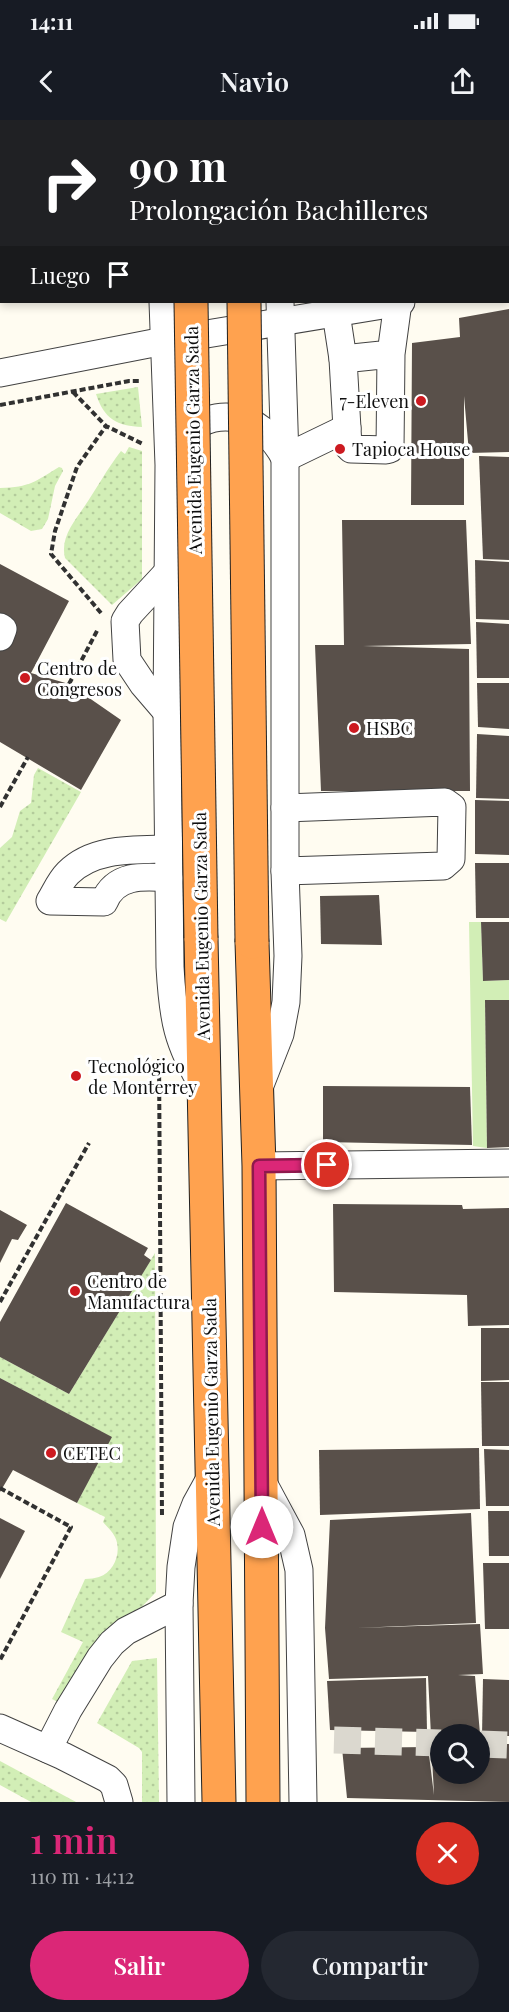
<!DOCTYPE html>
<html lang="es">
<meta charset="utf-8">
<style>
body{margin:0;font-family:"Playfair Display",serif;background:#242831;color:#f1f3f6;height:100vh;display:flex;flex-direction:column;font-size:22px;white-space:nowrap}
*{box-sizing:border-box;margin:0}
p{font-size:20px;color:#9ea1a6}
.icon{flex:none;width:33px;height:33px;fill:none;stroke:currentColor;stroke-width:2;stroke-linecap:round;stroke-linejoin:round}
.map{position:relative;height:1682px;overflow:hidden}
.side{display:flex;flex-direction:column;background:#171b24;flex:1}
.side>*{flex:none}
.banner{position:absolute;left:0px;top:0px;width:510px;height:183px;box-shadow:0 3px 9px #0003;background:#202124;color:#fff;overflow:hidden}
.tools{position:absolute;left:430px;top:1604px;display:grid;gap:12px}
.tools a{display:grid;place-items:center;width:60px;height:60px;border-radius:50%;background:#171b24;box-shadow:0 3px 9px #0003;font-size:30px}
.pin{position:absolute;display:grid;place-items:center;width:51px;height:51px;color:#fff;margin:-26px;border:3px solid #fff;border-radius:50%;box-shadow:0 2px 6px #0007}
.me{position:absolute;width:66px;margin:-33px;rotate:0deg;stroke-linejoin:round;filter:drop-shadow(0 0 4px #0008)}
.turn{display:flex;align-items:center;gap:21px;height:126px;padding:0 30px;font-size:27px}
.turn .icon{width:78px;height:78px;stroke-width:2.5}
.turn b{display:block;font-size:42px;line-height:51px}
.then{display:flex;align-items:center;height:57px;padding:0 30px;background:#0003;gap:12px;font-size:22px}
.round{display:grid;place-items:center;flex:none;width:63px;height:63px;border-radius:32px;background:#242831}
.summary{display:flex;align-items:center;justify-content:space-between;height:102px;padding:0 30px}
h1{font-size:36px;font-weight:600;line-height:45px;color:#db2777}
.primary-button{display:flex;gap:12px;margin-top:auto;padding:12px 30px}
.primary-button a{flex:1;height:69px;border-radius:36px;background:#db2777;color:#fff;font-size:24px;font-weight:600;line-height:69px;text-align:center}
.primary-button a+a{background:#242831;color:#f1f3f6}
.status{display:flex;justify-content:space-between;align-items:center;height:42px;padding:0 30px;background:#171b24;direction:ltr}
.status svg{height:16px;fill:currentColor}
header{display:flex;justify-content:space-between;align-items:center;height:78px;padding:0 30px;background:#171b24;font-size:27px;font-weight:600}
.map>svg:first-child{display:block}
.grass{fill:url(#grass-dots)}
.park{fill:#d2eeb6}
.building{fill:#59504a}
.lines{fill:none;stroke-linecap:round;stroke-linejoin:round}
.minor-tunnel{stroke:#dbd8cf;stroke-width:27;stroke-dasharray:27 14;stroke-linecap:butt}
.minor-casing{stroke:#424242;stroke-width:29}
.highway-casing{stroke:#202020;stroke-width:35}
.path{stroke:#313131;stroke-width:4;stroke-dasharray:6 3;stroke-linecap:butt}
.minor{stroke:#fff;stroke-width:27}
.highway{stroke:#ffa24f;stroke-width:33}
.highway-bridge-casing{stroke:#202020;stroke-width:35;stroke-linecap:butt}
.highway-bridge{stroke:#ffa24f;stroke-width:33}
.route-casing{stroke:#8e194d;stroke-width:15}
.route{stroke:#db2777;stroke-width:10}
.poi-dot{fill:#cc1a20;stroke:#fff;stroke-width:2}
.labels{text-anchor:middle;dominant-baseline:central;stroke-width:6;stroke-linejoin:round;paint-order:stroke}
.poi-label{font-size:18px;fill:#0f0f0f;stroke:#fff;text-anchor:start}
.street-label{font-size:18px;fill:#0f0f0f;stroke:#fff}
</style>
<div class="status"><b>14:11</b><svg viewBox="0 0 49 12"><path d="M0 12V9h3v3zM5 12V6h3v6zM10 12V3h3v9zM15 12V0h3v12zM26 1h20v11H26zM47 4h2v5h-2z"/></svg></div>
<header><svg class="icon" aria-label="back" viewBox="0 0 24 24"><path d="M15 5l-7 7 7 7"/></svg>Navio<svg class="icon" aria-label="share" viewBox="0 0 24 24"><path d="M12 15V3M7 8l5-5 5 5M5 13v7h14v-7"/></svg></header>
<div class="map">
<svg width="509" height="1682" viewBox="0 0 509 1682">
<defs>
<pattern id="grass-dots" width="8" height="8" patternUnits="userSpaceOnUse" patternTransform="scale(1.5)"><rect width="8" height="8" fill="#d2eeb6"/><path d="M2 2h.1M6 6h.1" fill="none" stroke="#b3cb9b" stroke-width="1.8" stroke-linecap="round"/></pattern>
</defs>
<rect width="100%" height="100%" fill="#fffcf1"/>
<g class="grass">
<path d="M138,267L142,307C117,306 104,299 96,274Z"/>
<path d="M129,327L142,331V459L112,485L65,438C60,418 74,402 84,387C97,368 107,349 121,331L125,334Z"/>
<path d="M59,347L62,348L63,351L55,366L48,399L42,409L31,411L0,393V368C31,367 34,362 59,347Z"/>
<path d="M38,648L81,672L6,802L0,799V728L12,717L20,691L31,683L34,655Z"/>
<path d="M155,1133L156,1472L134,1495L96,1522L90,1529L60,1583L52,1579L83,1522L61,1512L85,1459C90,1459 95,1458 99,1457C115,1452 122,1431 115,1417C112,1411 107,1407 103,1402L105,1397L77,1383L111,1317L0,1258V1237L69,1274Z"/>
<path d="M157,1538L159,1682H142V1632L139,1628L97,1603L132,1541Z"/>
<path d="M0,1641L76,1682H31L0,1665Z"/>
</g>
<path class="park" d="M469,802H481L483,861L509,860V880L485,881L487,1028L473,1026Z"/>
<g class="building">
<path d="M509,189V332L469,333L464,276V385H411L412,223L460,217L459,198Z"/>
<path d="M479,336L509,337V440L483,439Z"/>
<path d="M342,400H466L471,524L363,526L469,529L470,671H321L315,525H344Z"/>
<path d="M475,440L509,442V500L476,499Z"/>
<path d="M0,444L69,481L31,553L69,564L121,600L81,670L0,622Z"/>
<path d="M476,502L509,504V558H477Z"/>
<path d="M477,563H509V609L478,607Z"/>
<path d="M477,614L509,616V679L476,678Z"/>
<path d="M475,680L509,681V735L475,734Z"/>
<path d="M475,743H509V798H476Z"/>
<path d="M379,775L382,825L321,824L320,776Z"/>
<path d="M481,802H509V860L483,861Z"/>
<path d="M485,880H509V1027L487,1028Z"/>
<path d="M323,966L470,967L472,1025L323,1022Z"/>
<path d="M66,1083L148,1128L144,1135L151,1140L69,1274L0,1237V1202Z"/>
<path d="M333,1084L462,1085L463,1089L509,1088V1205L468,1206L467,1175L334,1172Z"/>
<path d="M0,1090L27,1105L18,1120L12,1119L0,1143Z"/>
<path d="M481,1208H509V1260L481,1261Z"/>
<path d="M0,1258L112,1317L77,1383L13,1350L0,1372Z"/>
<path d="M481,1262H509V1326H482Z"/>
<path d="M479,1328L480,1389L320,1395L319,1330Z"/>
<path d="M484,1329L509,1330V1386H486Z"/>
<path d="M488,1391H509V1436H489Z"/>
<path d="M471,1393L476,1503L356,1508L480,1504L483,1554L458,1555L475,1556L480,1614H441V1653H480V1628H482L484,1647L483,1624H509V1682L347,1678L342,1628L428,1627L434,1675L428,1556L329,1559L325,1508L330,1400Z"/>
<path d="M0,1398L25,1411L0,1459Z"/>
<path d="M483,1443H509V1509H485Z"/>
<path d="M426,1558L427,1612L330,1610L327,1561Z"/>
<path d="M483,1559L509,1560V1616H482Z"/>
</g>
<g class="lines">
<g class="minor-tunnel">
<path d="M334,1620L441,1623"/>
<path d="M480,1624L509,1625"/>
</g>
<g class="minor-casing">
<g id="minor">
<path d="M160,0V2"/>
<path d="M278,0V2"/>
<path d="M508,161H509"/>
<path d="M163,182L169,345L167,592L170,847C173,900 177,922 204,968"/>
<path d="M336,193L343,239"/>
<path d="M391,234L343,239L348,326L351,329L386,330L390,329L391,234L398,182"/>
<path d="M0,253L164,221L401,182"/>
<path d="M179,319C215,282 262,294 285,338L347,308"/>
<path d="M0,507L3,509L0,517"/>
<path d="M167,592L143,564L127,540L125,501L130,493L167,453"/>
<path d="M168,729C135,730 94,727 68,753C60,761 56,771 50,781L104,782C115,754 143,756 169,758"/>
<path d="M285,751L443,746L451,739L452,687L445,682L285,688"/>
<path d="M258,970L280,914L286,882L288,836L285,751V338L280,182"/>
<path d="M259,1046L509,1043"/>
<path d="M262,1361L291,1415L299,1450L303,1682"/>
<path d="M0,1608L63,1636L108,1659L114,1665L119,1682"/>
<path d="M48,1629L68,1590L100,1538L112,1523L126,1511L179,1484"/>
<path d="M181,1682L179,1484L181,1447L187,1407L196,1384L212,1355"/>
</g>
</g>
<g class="highway-casing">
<g id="highway">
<path d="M188,0V2"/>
<path d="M241,0V2"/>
<path d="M201,818L219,1682"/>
<path d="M252,822L259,1046L263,1682"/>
</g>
</g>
<g class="path">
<path d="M73,272L106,306L143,324"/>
<path d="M0,285L129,261H140"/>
<path d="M101,493L51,434L55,411L77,347L106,306"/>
<path d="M69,564L98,509"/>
<path d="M0,687L28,637"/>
<path d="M159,939L162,1396"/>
<path d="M0,1182L89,1023"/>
<path d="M0,1368L71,1407L0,1540"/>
</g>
<use href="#minor" class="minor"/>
<use href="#highway" class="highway"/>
<g class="highway-bridge-casing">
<g id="highway-bridge">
<path d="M191,182L201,818"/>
<path d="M244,182L252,822"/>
</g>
</g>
<use href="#highway-bridge" class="highway-bridge"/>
</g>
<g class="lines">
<g class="route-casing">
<path id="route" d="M262,1407L259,1046L327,1045"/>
</g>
<use href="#route" class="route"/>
</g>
<g class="poi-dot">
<circle cx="421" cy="281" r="6"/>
<circle cx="340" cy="329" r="6"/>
<circle cx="25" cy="558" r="6"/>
<circle cx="354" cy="608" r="6"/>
<circle cx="76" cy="956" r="6"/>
<circle cx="75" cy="1171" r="6"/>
<circle cx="51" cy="1333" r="6"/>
</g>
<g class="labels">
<g class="poi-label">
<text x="409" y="281" text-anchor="end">7-Eleven</text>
<text x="352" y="329">Tapioca House</text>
<text x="37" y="548">Centro de<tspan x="37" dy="21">Congresos</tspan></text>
<text x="366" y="608">HSBC</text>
<text x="88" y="946">Tecnológico<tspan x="88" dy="21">de Monterrey</tspan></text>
<text x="87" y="1161">Centro de<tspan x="87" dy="21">Manufactura</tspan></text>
<text x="63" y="1333">CETEC</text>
</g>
<g class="street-label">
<text transform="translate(193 320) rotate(-91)">Avenida Eugenio Garza Sada</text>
<text transform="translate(201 806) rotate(-91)">Avenida Eugenio Garza Sada</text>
<text transform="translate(211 1292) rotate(-91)">Avenida Eugenio Garza Sada</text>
</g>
</g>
</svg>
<div class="tools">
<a><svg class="icon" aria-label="search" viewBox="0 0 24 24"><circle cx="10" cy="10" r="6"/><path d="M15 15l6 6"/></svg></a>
</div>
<div class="pin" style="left:327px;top:1045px;background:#d93025"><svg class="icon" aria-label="arrive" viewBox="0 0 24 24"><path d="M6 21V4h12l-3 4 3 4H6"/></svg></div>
<svg class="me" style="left:262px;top:1407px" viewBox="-20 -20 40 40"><circle r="19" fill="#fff"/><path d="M0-13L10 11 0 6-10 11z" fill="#db2777"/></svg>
<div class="banner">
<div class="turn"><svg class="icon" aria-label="right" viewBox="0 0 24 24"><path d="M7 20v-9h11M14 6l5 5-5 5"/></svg><div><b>90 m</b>Prolongación Bachilleres</div></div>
<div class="then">Luego<svg class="icon" aria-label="arrive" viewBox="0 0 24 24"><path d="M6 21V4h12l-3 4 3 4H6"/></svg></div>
</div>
</div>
<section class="side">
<div class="summary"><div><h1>1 min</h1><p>110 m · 14:12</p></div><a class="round" style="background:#d93025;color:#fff"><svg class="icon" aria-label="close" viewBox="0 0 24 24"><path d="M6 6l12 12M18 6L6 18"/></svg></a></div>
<div class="primary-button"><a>Salir</a><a>Compartir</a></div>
</section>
